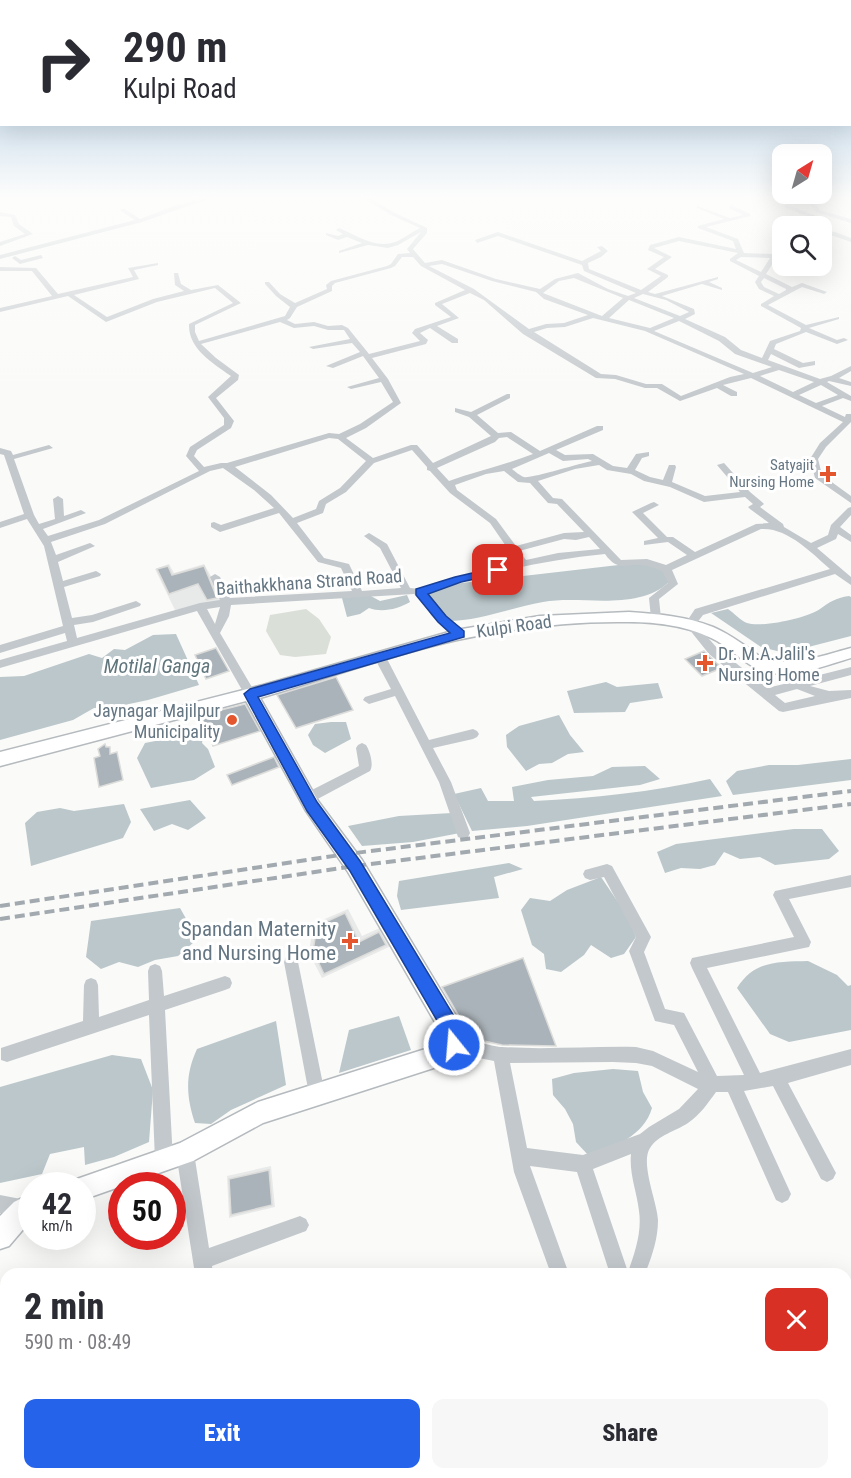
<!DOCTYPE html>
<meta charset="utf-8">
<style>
body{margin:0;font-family:"Roboto Condensed",sans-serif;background:#f7f7f7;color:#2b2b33;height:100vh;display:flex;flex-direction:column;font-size:22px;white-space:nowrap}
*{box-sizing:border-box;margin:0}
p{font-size:20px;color:#7c7c81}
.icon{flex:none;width:33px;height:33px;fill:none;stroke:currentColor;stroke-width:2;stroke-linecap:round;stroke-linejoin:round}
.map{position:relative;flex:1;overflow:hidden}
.side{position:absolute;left:0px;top:1268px;width:852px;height:212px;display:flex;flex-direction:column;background:#fff;border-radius:18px 18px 0 0;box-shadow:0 6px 24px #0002}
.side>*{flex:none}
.hud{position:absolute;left:0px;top:0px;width:852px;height:126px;box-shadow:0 6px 24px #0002;background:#fff;color:#2b2b33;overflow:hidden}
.needle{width:39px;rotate:37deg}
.tools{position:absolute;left:772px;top:144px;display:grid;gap:12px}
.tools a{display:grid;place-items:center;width:60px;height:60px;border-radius:12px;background:#fff;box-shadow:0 6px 24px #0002;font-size:30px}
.speed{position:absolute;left:18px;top:1172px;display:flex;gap:12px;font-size:30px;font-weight:700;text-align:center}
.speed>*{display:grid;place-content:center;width:78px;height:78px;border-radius:50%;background:#fff;box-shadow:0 6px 24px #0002;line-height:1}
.speed small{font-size:15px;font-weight:400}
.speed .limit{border:9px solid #d22;background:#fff;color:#111}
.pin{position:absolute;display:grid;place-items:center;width:51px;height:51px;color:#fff;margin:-26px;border-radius:12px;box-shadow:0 3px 9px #0006}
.me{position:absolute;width:66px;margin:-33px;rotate:343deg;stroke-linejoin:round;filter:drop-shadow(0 0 4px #0008)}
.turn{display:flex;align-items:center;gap:21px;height:126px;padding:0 24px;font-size:27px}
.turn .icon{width:78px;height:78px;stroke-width:2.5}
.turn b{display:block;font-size:42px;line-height:51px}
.round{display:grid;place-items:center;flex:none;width:63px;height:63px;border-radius:12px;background:#f7f7f7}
.head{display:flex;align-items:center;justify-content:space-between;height:102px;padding:0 24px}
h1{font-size:36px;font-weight:800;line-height:45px}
.action{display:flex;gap:12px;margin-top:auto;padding:12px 24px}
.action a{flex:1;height:69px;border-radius:12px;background:#2563eb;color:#fff;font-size:24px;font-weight:800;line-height:69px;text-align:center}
.action a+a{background:#f7f7f7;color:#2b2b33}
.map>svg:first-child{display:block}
.built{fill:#e8e9e9}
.green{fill:#dadfd7}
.water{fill:#bbc7cb}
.building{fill:#aab3b9;stroke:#dcdcda;stroke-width:1.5}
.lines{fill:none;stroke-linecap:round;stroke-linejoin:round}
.major-casing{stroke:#b5babe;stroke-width:3}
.minor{fill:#c3c8cc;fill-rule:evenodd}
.major{fill:#fff;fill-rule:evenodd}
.rail{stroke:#a2aab0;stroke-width:4;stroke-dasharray:10 5;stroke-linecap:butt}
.route{fill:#2563eb;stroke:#184099;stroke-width:1.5}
.poi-dot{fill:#e4572e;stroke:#fff;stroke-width:2}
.labels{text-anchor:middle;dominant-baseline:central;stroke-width:6;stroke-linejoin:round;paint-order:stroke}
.far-poi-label{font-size:15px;fill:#657683;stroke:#fff;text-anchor:end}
.street-label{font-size:18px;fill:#657683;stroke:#fff}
.poi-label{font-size:18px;fill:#657683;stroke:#fff;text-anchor:start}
.water-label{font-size:20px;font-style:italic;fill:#60757c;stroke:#fff}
.near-poi-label{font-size:21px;fill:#657683;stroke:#fff;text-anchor:end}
</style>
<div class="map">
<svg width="851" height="1478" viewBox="0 0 851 1478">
<rect width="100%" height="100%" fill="#fafaf8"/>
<g class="built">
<path d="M169,564L174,573L204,564L225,601L175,610L155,569Z"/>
<path d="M348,909L362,936L382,927L391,946L322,978L309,953L313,924Z"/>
<path d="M271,1166L275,1207L229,1218L227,1176Z"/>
</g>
<path class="green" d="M306,609L319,619L331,637L326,654L295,657L280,655L266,631L270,615Z"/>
<g class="water">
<path d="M636,563L655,566L665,572L669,582C637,612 582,595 543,602C510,608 480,621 447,621L427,593L444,585Z"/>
<path d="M369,595L380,601L407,595L410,602C398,609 382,613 369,608L360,614L347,617L342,598Z"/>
<path d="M849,596L851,597V636L785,653L761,647L711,613L728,609C734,613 741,621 747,623C761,628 808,618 820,609C830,602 835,598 849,596Z"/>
<path d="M176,634L199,685L148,700L110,708H94L73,720L0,740V677L24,676L89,654L102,658L114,649L125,650L153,635Z"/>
<path d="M606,682L617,687L658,683L663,698L630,703L625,712L574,713L567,691Z"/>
<path d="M559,715L570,735L584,752L568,754L552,763L539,764L526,771L507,747L506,735L519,726Z"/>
<path d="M331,722H346L351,739L325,753L313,745L308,735L315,724Z"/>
<path d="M181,732L191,736L204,732L202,743L208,749L215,767L194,780L151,788L137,758L145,743L171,738Z"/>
<path d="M851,759V780L733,795L726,781L737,771L769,765H798Z"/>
<path d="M645,766L660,779L640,785L531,797L534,801C593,798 652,792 710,779L722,796L527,826L472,831L454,794L481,788L488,801H514L512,787L548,780L593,776L612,767Z"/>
<path d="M190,800L206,818L188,830L172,824L154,831L140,809Z"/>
<path d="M124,804L131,822L123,838L31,866L25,823L37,812L60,808L74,811Z"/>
<path d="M452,813L460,833L413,842L362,846L348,826L399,816Z"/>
<path d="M794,829H822L839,851L829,859L775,865L760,857L740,859L724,852L715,865L700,869L681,868L665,873L657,852L676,844Z"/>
<path d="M509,863L523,869L494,877L499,898L401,910L397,896L399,881Z"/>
<path d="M601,877L626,914L636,937L624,954L611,958L591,945L584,955L561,972L546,969L544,954L532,945L521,910L530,898L550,901L567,890Z"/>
<path d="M180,908L193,931L194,942L178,956L155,960L138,967L119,962L101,969L86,957L91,921Z"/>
<path d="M808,961L837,975L848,986L851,985V1030L789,1042L770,1034L737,988C755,960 778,962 808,961Z"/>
<path d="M399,1016L411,1050L339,1073L349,1030Z"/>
<path d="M276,1021L286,1085L231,1110L211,1124L195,1123C186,1096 185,1075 197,1049Z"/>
<path d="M112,1055L141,1059L153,1090L149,1142L114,1157L85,1165L84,1147L50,1154L42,1174L0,1183V1087Z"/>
<path d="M613,1069L638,1071L643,1092L652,1108C644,1136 614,1147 589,1156L576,1142L573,1124L565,1109L553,1095L552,1079L574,1073Z"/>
</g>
<g class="building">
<path d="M168,566L172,575L204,566L217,598L207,600L198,584L169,594L157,569Z"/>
<path d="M216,648L229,671L206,679L195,655Z"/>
<path d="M704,651L722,668L702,676L685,659Z"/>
<path d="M336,677L353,710L296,728L277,695Z"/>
<path d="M245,704L260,731L213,746L201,715Z"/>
<path d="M105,744L106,747H110V754L117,752L123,780L99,787L94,758L100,756L98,749Z"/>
<path d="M274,757L279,767L232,785L227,775Z"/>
<path d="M345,913L359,942L379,932L386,945L324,974L313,951L317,926Z"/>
<path d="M523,958L556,1046L502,1045L466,1037L463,1023L442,987Z"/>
<path d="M269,1170L272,1205L231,1215L229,1179Z"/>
</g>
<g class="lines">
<g class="major-casing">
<g id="major">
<path d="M629,612C658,614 686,616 713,627C732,635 749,649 765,660C794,667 824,655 851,648V658C826,665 798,677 771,673C749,669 735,652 717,641C690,626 658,622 628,622C571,621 512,628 457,640C390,655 325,679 260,698L318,801L362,860L461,1024C468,1044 462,1057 443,1065L263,1123L193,1161L82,1200V1185H71L74,1180L180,1143L258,1102L438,1045L444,1040L443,1036L348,872L306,811L246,701L0,766V752L263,685L456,630L540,616Z"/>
<path d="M32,1193V1219L9,1246L0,1249V1216L14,1202Z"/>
</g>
</g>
<g class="minor">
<path d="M207,197H214L142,222L0,259V255L135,220L121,211V209H125L140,219L174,206Z"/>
<path d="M362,197H368L395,213L427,228V233L413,249L425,263L442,260L496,279L540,289L555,279L578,273L608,289L628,296L636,293L584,271L582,265L498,236L477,243L475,240L498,232L582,261L601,251L597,247L602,246L608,251L601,257L588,263L589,269L641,290L661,276L647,269L664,257L648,250L650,245L679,237L736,249L733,241L698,228V226L724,219L697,208V206L730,218L743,215L729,208L731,205L750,214V216L706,227L738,239L744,253L773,254L778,246L776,239L783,235V248L766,274L792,287L802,283L827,292L824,294L802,287L768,305L806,325L839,317V319L809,328L837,340L844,338L848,340L837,344L806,332L776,344L774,349L803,363L815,361V365L799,368L771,354L768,360L820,379L831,376L851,366V371L839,378L851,382V386L829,381L827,382L851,396V401L843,398L822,406L845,417L846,414H851V422L826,447L818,459L822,475L851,496V503L815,478L810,459L820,443L843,422L751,378L723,385L737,392V396H731L717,388L680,401L657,388H645L615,379L596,378L523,334L484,300L470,293L442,304L459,318L437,326L458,339V343H452L430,328L420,333L428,340L426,344L372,358L388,379L401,403L366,428L346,438L373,458L411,445H417L433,463L491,436L469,417L455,412V408L471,412L507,394H510V398L477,415L498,433L511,432L540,451L597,426H603V430L556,450L565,455L593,454L613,466L627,468L636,454L649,452V456L642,458L635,470L650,477L663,480L669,465H675L676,467L672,482L705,496L740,492L717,465L724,463L750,492L762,502L764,504L760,507L783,524L784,527L811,543L828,535L831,525L848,508L851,507V515L840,527L851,535V542L838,534L836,539L817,548L851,577V585L835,574L703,615L696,624L717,648L767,688L788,683L772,671L770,668L776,664L800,680L851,667V675L810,686L829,691L851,690V698L783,712L779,711L709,654L685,624L695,609L830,569C812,553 787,527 761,529L672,570L678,584L659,599L661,618L656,622L651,618L649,598L668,583L662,571C657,569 652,567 647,566C628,562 619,574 605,554C544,560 486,573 428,593L439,609L464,631L465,634L464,637H456L431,615L421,598L414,594L231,605L229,616L220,633L256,694L250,698L246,697L197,611L0,668V660L67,641L65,633L0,653V645L63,626L44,546L27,519L0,528V522L24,514L4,455L0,454V448L11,451L13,455L49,445L53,448L14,459L34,515L39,524L55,519L53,499L58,496L63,499L64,516L81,510L86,513L43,529L48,536L99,520L199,471L186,456L190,447L224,425V418L208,397L231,376C213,363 188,349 189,324L233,303L215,288L157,302L106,322L68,296L0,312V308L52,296L32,271H0V267L36,268L58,294L133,277L128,268L158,263V265L134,270L139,279L74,295L107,317L153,299L184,291L175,285L174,273H178L181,284L191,290L218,285L241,303L195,325V332L199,341L285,316L290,307L276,296L265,284V282H269L280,294L295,303L327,289L326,285L331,281L387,266L391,264L398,254L410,253L407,249L421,232L398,245L388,248L368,245L339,253V251L362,243L347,237L338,240L326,235V233L338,236L343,234L336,230L339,228C356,235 375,249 395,242C404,239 411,232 420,228L391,215ZM679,241L738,253L730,259V261L759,276L755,282L759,289L774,296L761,304V306L801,328L800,331L770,341L762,358L741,350L725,337L685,319L695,314L694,309L662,296L702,284L722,290V288L709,282L718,279V277L655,294L648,292L668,277V275L655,269L672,257L654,248ZM402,257H413L421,266L465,290L435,303V305L451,317L415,329L412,333L420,341L369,354L348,328L342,325L328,326L314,322L295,324L287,320L290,318L297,307L332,291V286L335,283L391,268L395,266ZM741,257L770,258L761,272L736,260ZM442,264L492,281L536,292L544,299L588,315L564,323L546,324L529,329L474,289L429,266ZM574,278L623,298L602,316L543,293L559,281ZM764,278L786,289V290L779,294L764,287L761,282ZM643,294L666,300L689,312L680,316L634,298ZM629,300L674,318L650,328L609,318ZM593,318L645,331L744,374L730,377L681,396L662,384H646L616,375L601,374L534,332L547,328L565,327ZM679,321L719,341L735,354L772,367L753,373L654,331ZM280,322L294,328L314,326L328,330H344L350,339L309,347L313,349L352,343L360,352L326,366L333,368L363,356L379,378L347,387L351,389L381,382L393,402L360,424L339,434L329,433L227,463H221L204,467L194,456L197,450L231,428L234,421L216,398L238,380L239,375L216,358L201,344ZM779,370L814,382L793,392L760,376ZM821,385L838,395L816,403L799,395ZM507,437L533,454C505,465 477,471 449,481L437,468L495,442L499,438ZM329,438L338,439L366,461L340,488L319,501L316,509L293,518L271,495L235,467ZM412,450L427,467V470L430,471L450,493L490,523L517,562L455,577L419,589L410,588L387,544L369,533L364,536L380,548L401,588L362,591L349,564L324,558L297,523L323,513L326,504L346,492L374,463ZM549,453L563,461L588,459L592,461C581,463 530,479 524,477C520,476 515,471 512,469ZM599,465L607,470L631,474L644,481L670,487L704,502L745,497L753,504L748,507L750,509L769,523L756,524L695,552L673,537H667L643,513L659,505L654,502L651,503L632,512L658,538L644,541V545L668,542L687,555L666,565L647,559L621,560L562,499L553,498L538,481L575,469ZM223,468L254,490L274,508L221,525L214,522L211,523V527L220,532L279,513L318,562L341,568L352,591L230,598L220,577L215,574L210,577L220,600L200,603L77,638L74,625L93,622L140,606L141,604L136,601L92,615L72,618L64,587L100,576L101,574L96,571L63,581L58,562L95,546L90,543L56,555L51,542L105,524L210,471ZM504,471L518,482L530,483L548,503L557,504L584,532L564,533L516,546L496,519L457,490L455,485L486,474ZM589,537L600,549L558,553L526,560L519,551L564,539L576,540ZM220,607L215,624L207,609ZM797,689L815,696L785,703L775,695Z"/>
<path d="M439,197H446L443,199Z"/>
<path d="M800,197L812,199L820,210L851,219V223L816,212L808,201Z"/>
<path d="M786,204L816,216L817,217L812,218L784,207Z"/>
<path d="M0,212L15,215L19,224L33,234L0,246V242L25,234L14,226L11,217L0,216Z"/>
<path d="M822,231L835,232L851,238V242L834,236L822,235Z"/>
<path d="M41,255L43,258L20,264L12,258L15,256L21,260Z"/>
<path d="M380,653L386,657L429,740L473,729L477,731L479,734L477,737L473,739L433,748L451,782L470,833L468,837L463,839L458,837L439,782L395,696L369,704L363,700L365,697L391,689L374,657Z"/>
<path d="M362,743L366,745C370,751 374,765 370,771L312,802L308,803L304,802L302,798L304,794L359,766L356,748L358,745Z"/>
<path d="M607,864L612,866L651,937L644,952L665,1009L684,1013L717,1076L744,1075L692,968L690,963L692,958L794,937L773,895L775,891L851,875V887L789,899L811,942L809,947L707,968L760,1073L851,1049V1065L788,1083L836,1173L833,1179L827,1182L821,1179L773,1086L744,1091L791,1194L788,1200L782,1203L776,1200L728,1092H716C708,1103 700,1115 688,1123C676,1131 658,1135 650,1148C640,1163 657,1201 658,1220C658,1239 652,1256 645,1274H610L577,1172L530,1166L569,1274H551L514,1172L494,1061L454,1053L448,1051L446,1045L448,1039C459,1035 489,1046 502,1047C547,1050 591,1046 636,1047L653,1051L698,1072L674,1025L655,1021L629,951L636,937L604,877L590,880L585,878L583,874L585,870ZM613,1062L636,1063L652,1066L698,1089L679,1109L649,1127L640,1134L583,1155L527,1148L510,1063ZM631,1154C629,1174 637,1192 639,1211C642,1232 635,1252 628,1272L593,1169Z"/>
<path d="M291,955L296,957L298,962L325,1094L323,1100L317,1102L311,1100L309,1094L284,962L286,957Z"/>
<path d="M155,964L160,966L162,971L164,996L225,976L230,978L232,983L230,988L225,990L165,1010L173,1160L170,1166L164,1169L158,1166L155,1160L149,1015L7,1062L1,1060V1048L83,1021L84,985L86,980L91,978L96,980L98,985L99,1017L149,1000L148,971L150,966Z"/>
<path d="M185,1144L191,1147L194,1153L209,1248L300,1216L306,1219L309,1225L306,1231L212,1266L213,1274H195L176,1153L179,1147Z"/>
<path d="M0,1195L31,1201V1213L25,1216L0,1213Z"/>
<path d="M851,1412V1432L846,1434V1414Z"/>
<rect x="199" y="1473" width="20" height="5"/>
<path d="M276,1473H296L297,1478H277Z"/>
<path d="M361,1473H391L389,1478H359Z"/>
<path d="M411,1473H431L432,1478H412Z"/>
<path d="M448,1473H482L480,1478H450Z"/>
<path d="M671,1473H691L693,1478H673Z"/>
<path d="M706,1473H736L734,1478H704Z"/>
</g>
<use href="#major" class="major"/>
<g class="rail">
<path d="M0,906L347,854L851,791"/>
<path d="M0,919L355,866L851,804"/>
</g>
</g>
<linearGradient id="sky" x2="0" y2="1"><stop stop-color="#96bcdc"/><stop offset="0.49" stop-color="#fdfdfc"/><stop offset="1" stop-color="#fdfdfc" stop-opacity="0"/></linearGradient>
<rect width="851" height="403" fill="url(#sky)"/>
<path class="route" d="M498,567L503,570L502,573L461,582L428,594L446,616L464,631V637L258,697L317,802L360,861L460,1026L464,1038L460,1052L454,1054L447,1052L445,1045L446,1036L350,871L307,811L244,694L250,689L450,633L438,622L416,595V589L455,577Z"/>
<g class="poi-dot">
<path d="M825 465h6v6h6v6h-6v6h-6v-6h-6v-6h6z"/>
<path d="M702 654h6v6h6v6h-6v6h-6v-6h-6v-6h6z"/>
<circle cx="232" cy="720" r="6"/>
<path d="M347 932h6v6h6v6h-6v6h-6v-6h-6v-6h6z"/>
</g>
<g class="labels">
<g class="far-poi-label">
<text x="814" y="465">Satyajit<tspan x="814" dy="17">Nursing Home</tspan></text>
</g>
<g class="street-label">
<text transform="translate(309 582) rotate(-4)">Baithakkhana Strand Road</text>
<text transform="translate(514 626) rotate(-8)">Kulpi Road</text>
</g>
<g class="poi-label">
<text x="718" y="653">Dr. M.A.Jalil's<tspan x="718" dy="21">Nursing Home</tspan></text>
<text x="220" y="710" text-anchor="end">Jaynagar Majilpur<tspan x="220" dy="21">Municipality</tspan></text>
</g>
<g class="water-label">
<text x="157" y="666">Motilal Ganga</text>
</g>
<g class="near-poi-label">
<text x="336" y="929">Spandan Maternity<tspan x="336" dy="24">and Nursing Home</tspan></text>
</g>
</g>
</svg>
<div class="tools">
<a><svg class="needle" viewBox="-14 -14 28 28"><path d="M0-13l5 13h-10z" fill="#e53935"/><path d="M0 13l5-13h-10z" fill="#7c7c81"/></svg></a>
<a><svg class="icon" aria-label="search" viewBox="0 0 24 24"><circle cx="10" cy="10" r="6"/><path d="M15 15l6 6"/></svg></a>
</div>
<div class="speed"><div>42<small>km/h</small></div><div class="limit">50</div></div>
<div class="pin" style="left:498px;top:570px;background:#d93025"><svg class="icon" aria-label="arrive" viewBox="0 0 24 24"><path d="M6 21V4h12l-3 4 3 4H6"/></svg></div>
<svg class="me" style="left:454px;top:1045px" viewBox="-20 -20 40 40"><circle r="17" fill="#2563eb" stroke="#fff" stroke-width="3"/><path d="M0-11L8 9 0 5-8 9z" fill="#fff"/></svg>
<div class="hud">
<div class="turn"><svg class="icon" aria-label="right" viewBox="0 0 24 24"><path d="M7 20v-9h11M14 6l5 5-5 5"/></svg><div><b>290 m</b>Kulpi Road</div></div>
</div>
<section class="side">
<div class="head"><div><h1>2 min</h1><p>590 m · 08:49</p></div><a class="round" style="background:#d93025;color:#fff"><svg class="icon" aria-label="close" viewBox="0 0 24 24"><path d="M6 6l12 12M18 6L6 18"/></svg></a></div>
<div class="action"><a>Exit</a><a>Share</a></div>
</section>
</div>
